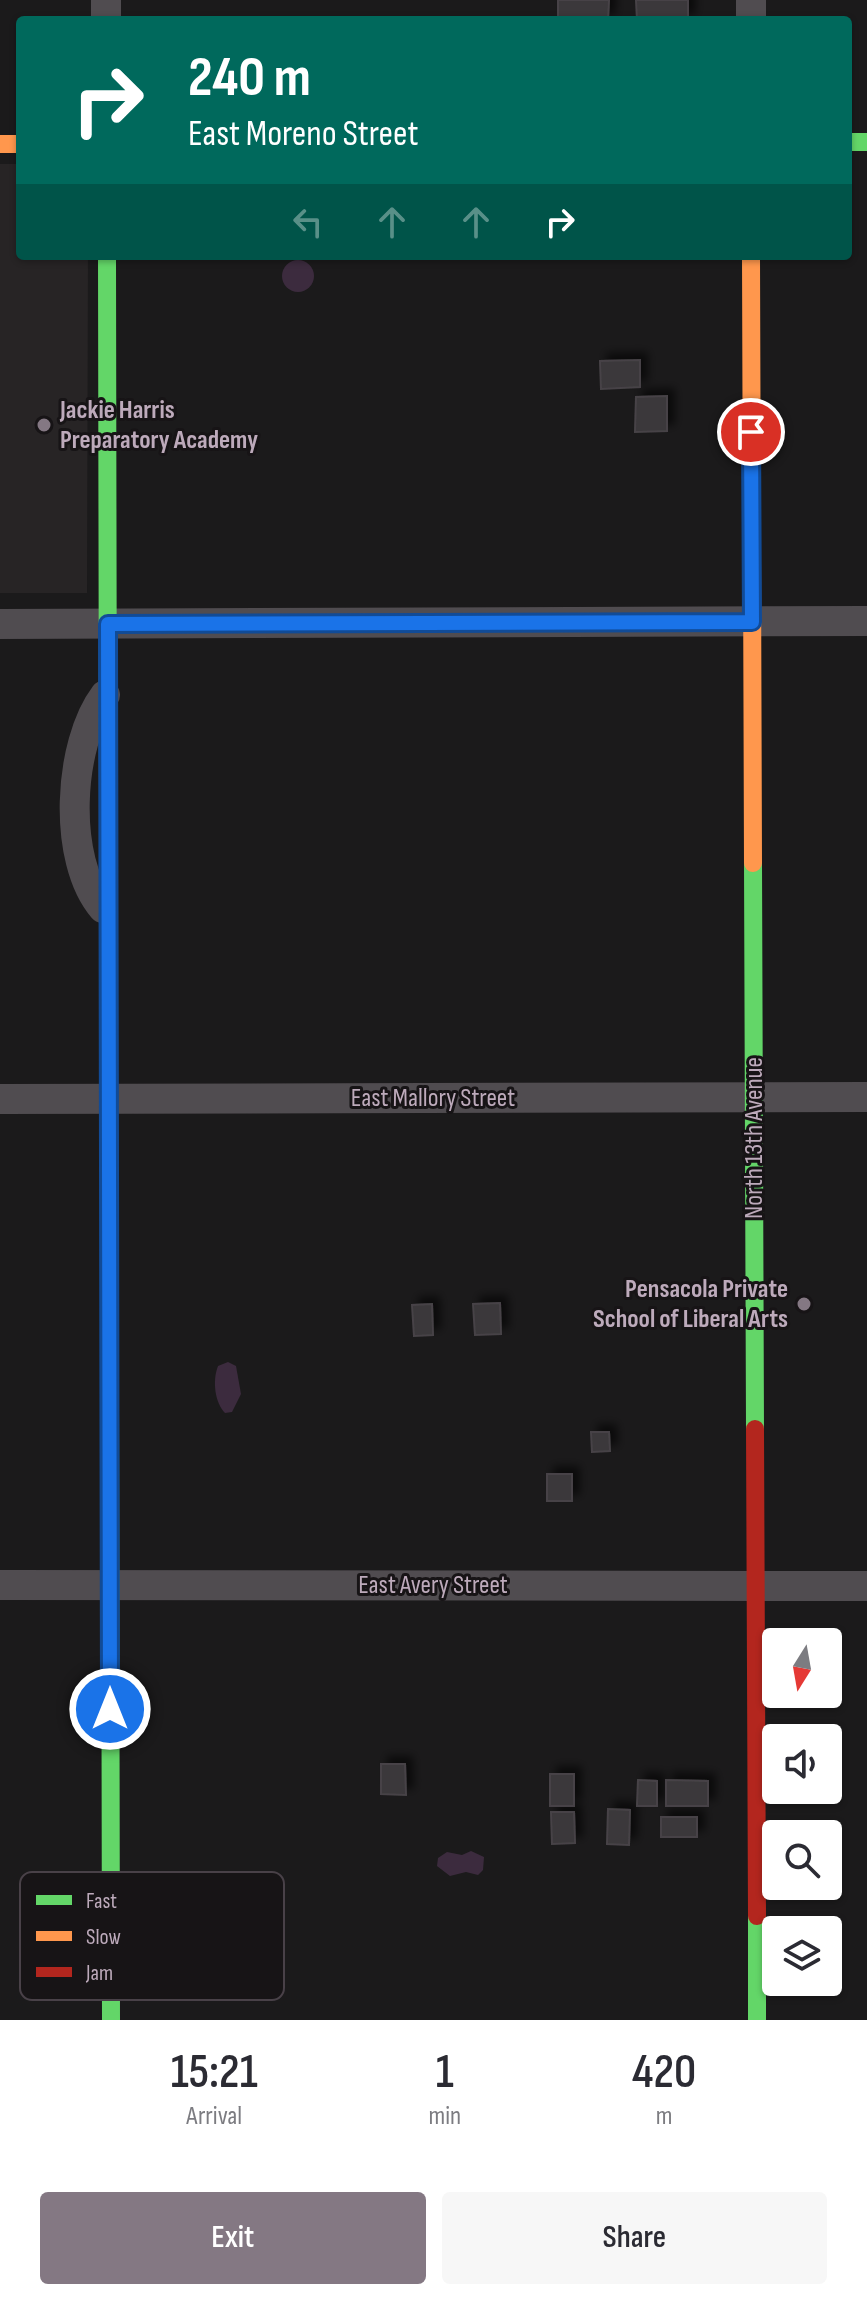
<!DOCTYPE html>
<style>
body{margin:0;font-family:"Sofia Sans Condensed",sans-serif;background:#f7f7f7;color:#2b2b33;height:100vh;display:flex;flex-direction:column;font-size:30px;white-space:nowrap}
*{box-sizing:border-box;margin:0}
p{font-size:26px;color:#7c7c81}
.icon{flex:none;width:44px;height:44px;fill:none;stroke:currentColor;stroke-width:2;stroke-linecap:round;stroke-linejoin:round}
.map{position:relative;height:2020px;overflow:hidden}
.sheet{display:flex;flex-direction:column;background:#fff;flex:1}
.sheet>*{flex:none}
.guide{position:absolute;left:16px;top:16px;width:836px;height:244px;border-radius:8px;box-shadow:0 2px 6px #0004;background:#00695c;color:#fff;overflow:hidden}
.needle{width:52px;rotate:191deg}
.controls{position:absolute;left:762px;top:1628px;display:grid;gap:16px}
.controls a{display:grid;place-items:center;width:80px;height:80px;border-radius:8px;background:#fff;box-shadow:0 2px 6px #0004;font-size:40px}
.pin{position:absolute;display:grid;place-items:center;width:68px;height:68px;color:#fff;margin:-34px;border:4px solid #fff;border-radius:50%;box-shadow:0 2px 8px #0007}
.me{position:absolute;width:88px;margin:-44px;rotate:0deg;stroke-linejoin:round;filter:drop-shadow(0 0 6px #0008)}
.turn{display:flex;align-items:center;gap:28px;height:168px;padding:0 40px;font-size:36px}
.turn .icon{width:104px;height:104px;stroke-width:2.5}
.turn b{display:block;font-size:56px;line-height:68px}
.lanes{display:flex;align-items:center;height:76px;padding:0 40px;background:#0003;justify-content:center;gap:40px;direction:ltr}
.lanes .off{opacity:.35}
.eta{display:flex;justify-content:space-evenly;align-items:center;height:136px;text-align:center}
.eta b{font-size:48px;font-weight:600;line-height:56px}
.cta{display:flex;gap:16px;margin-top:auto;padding:16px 40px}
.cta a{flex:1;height:92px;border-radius:8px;background:#847883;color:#fff;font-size:32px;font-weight:600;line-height:92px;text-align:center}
.cta a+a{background:#f7f7f7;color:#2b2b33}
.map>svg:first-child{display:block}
.built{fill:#272425}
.water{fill:#3c2b3e}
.building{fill:#3a373a;stroke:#474347;stroke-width:2;filter:url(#shadow)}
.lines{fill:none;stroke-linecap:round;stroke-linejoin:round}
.street{stroke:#504c50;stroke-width:30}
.fast{stroke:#63d668;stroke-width:18}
.slow{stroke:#ff974d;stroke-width:18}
.jam{stroke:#b3261e;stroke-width:18}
.route-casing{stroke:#114b97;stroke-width:20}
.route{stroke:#1a73e8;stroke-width:14}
.poi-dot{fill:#847883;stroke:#171416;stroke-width:3}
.labels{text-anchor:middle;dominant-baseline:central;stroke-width:6;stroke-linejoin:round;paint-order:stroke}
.poi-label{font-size:26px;font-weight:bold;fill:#bdaabb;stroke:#171416;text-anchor:start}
.street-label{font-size:26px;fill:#bdaabb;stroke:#171416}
.key{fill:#171416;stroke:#494148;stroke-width:2}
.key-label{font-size:22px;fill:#bdaabb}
</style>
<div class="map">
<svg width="867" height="2020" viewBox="0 0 867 2020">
<defs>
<filter id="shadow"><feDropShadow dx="7" dy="-7" stdDeviation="4" flood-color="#0009"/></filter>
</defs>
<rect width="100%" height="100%" fill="#1b1a1b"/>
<path class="built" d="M0,164H20V256H88L87,593H0Z"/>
<g class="water">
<circle cx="298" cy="276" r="16"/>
<path d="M228,1362L236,1366L241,1394L232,1412L225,1413C215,1403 212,1381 218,1366Z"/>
<path d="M471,1851L484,1857L483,1870L478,1875L466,1872L450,1876L437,1866L438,1858L447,1852L462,1855Z"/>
</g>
<g class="building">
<path d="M558,0H609L608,20H558Z"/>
<path d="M636,0H688V20H637Z"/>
<path d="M640,360V387L601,389L600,361Z"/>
<path d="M667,396V431L635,432L636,397Z"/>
<path d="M500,1303L501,1334L475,1335L473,1304Z"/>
<path d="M432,1304L433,1335L414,1336L412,1305Z"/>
<path d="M591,1432H609L610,1451L592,1452Z"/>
<rect x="547" y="1474" width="25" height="27"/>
<path d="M381,1764H405L406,1795L381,1794Z"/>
<rect x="550" y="1774" width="24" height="32"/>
<path d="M638,1780L657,1781V1806H637Z"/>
<path d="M666,1780L708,1781V1806H666Z"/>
<path d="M608,1809L630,1810L629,1845L607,1844Z"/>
<path d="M551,1812H574L575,1843L552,1844Z"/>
<rect x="661" y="1817" width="36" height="20"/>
</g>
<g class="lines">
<g class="street">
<path d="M106,0V20"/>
<path d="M751,20V0"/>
<path d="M0,624L867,621"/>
<path d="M103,908C62,860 68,744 105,695"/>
<path d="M0,1099L867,1097"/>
<path d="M0,1585L867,1586"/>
</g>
<g class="fast">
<path d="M848,142H867"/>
<path d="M107,256L108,805"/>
<path d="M753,863L755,1429"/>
<path d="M110,1403L111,2020"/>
<path d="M757,1916V2020"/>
</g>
<g class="slow">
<path d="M0,144H20"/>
<path d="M751,256L753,863"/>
<path d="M108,805L110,1403"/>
</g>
<path class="jam" d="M755,1429L757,1916"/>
</g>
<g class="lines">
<g class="route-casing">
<path id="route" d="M110,1709L108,624L752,622L751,432"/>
</g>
<use href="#route" class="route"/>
</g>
<g class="poi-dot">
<circle cx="44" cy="425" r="8"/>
<circle cx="804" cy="1304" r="8"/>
</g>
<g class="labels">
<g class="poi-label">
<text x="60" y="410">Jackie Harris<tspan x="60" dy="30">Preparatory Academy</tspan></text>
<text x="788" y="1289" text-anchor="end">Pensacola Private<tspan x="788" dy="30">School of Liberal Arts</tspan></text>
</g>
<g class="street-label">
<text x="433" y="1098">East Mallory Street</text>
<text transform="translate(754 1138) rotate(-90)">North 13th Avenue</text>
<text x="433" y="1585">East Avery Street</text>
</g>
</g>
<rect x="20" y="1872" width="264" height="128" rx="12" class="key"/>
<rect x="36" y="1895" width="36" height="10" fill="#63d668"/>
<rect x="36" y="1931" width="36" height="10" fill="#ff974d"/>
<rect x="36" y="1967" width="36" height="10" fill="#b3261e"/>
<g class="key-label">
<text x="86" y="1908">Fast</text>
<text x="86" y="1944">Slow</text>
<text x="86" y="1980">Jam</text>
</g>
</svg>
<div class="controls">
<a><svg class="needle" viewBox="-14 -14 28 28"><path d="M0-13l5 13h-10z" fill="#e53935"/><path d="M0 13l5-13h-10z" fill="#7c7c81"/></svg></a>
<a><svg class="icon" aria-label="sound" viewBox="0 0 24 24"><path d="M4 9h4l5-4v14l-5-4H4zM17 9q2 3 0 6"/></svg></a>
<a><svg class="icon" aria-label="search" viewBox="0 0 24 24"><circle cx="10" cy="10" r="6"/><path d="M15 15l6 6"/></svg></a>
<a><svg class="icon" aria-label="layers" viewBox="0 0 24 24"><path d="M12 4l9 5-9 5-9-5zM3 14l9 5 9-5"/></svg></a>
</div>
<div class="pin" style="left:751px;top:432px;background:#d93025"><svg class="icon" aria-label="arrive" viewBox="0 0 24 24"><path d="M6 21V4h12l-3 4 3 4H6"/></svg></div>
<svg class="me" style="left:110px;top:1709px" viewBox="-20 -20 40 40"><circle r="17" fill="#1a73e8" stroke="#fff" stroke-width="3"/><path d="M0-11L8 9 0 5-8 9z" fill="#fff"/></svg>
<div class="guide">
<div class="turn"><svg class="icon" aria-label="right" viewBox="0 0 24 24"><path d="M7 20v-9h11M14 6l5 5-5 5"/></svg><div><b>240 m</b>East Moreno Street</div></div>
<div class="lanes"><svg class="icon off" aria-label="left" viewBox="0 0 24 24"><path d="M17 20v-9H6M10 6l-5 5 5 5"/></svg><svg class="icon off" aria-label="ahead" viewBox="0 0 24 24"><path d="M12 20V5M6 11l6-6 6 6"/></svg><svg class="icon off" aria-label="ahead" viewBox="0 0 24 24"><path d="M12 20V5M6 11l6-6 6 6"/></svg><svg class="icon" aria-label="right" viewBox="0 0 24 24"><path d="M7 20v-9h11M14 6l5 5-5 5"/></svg></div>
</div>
</div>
<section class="sheet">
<div class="eta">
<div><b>15:21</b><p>Arrival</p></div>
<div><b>1</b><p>min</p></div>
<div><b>420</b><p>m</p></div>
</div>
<div class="cta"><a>Exit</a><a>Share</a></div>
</section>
